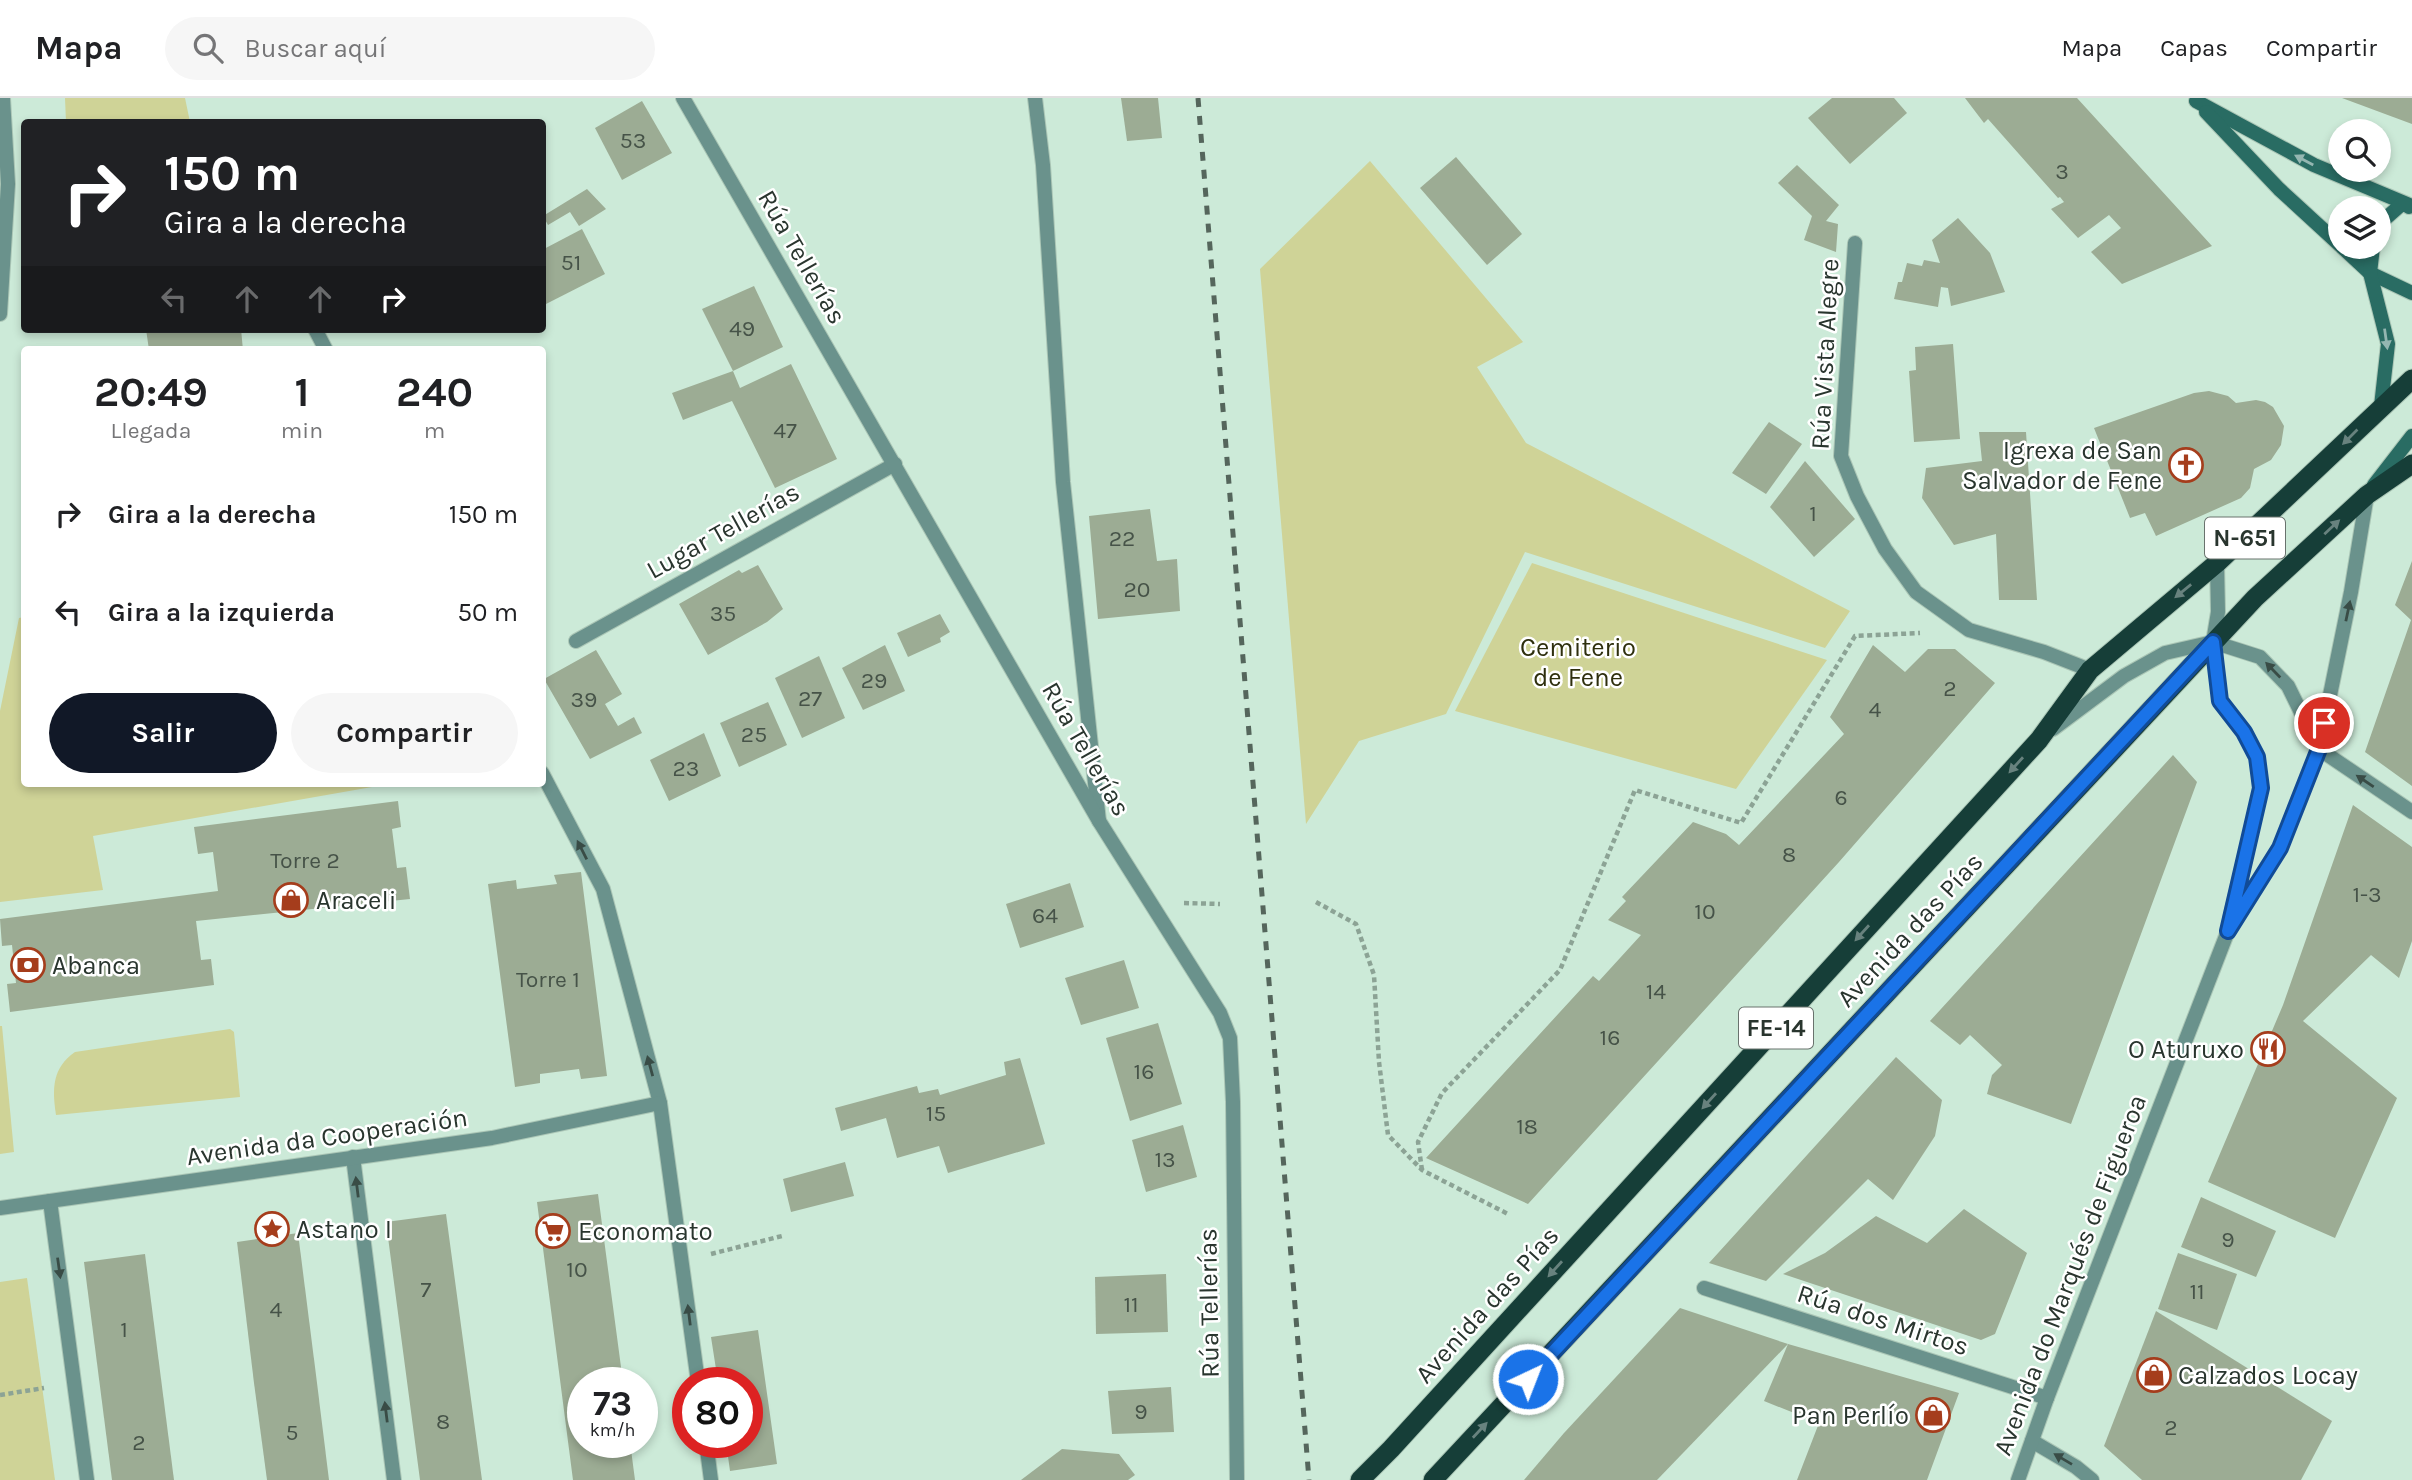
<!DOCTYPE html>
<html lang="es">
<meta charset="utf-8">
<style>
body{margin:0;font-family:Karla,sans-serif;background:#f6f6f6;color:#202124;height:100vh;display:flex;flex-direction:column;font-size:26px;white-space:nowrap}
*{box-sizing:border-box;margin:0}
p{font-size:23px;color:#757577}
.icon{flex:none;width:38px;height:38px;fill:none;stroke:currentColor;stroke-width:2;stroke-linecap:round;stroke-linejoin:round}
.map{position:relative;flex:1;overflow:hidden}
.details{position:absolute;left:21px;top:248px;width:525px;height:441px;display:flex;flex-direction:column;background:#fff;border-radius:7px;box-shadow:0 4px 10px #0003}
.details>*{flex:none}
.guide{position:absolute;left:21px;top:21px;width:525px;height:214px;border-radius:7px;box-shadow:0 4px 10px #0003;background:#202124;color:#fff;overflow:hidden}
.fabs{position:absolute;left:2328px;top:21px;display:grid;gap:14px}
.fabs a{display:grid;place-items:center;width:63px;height:63px;border-radius:50%;background:#fff;box-shadow:0 4px 10px #0003;font-size:35px}
.speed{position:absolute;left:567px;top:1269px;display:flex;gap:14px;font-size:35px;font-weight:700;text-align:center}
.speed>*{display:grid;place-content:center;width:91px;height:91px;border-radius:50%;background:#fff;box-shadow:0 4px 10px #0003;line-height:1}
.speed small{font-size:18px;font-weight:400}
.speed .limit{border:10px solid #d22;background:#fff;color:#111}
.pin{position:absolute;display:grid;place-items:center;width:60px;height:60px;color:#fff;margin:-30px;border:4px solid #fff;border-radius:50%;box-shadow:0 2px 7px #0007}
.me{position:absolute;width:77px;margin:-38px;rotate:43deg;stroke-linejoin:round;filter:drop-shadow(0 0 5px #0008)}
.turn{display:flex;align-items:center;gap:24px;height:147px;padding:0 28px;font-size:32px}
.turn .icon{width:91px;height:91px;stroke-width:2.5}
.turn b{display:block;font-size:49px;line-height:60px}
.lanes{display:flex;align-items:center;height:66px;padding:0 28px;background:#0003;justify-content:center;gap:35px;direction:ltr}
.lanes .off{opacity:.35}
.eta{display:flex;justify-content:space-evenly;align-items:center;height:119px;text-align:center}
.eta b{font-size:42px;font-weight:700;line-height:49px}
.cta{display:flex;gap:14px;margin-top:auto;padding:14px 28px}
.cta a{flex:1;height:80px;border-radius:42px;background:#111827;color:#fff;font-size:28px;font-weight:700;line-height:80px;text-align:center}
.cta a+a{background:#f6f6f6;color:#202124}
ul{padding:0;list-style:none}
li{display:flex;align-items:center;gap:21px;height:98px;padding:0 28px}
li div{flex:1}
li b{display:block;font-size:26px}
li em{font-style:normal}
header{display:flex;align-items:center;gap:42px;box-sizing:border-box;height:98px;padding:0 35px;background:#fff;border-bottom:2px solid #e0e0e0}
header strong{font-size:33px}
nav{display:flex;gap:38px;margin-inline-start:auto;font-size:24px}
.search{width:490px;height:63px;background:#f6f6f6;display:flex;align-items:center;gap:18px;box-sizing:border-box;padding:0 24px;border-radius:38px;color:#757577;font-size:26px}
.map>svg:first-child{display:block}
.green{fill:#cfd397}
.building{fill:#9cac94}
.lines{fill:none;stroke-linecap:round;stroke-linejoin:round}
.service-casing{stroke:#abc6b6;stroke-width:16}
.minor-casing{stroke:#abc6b6;stroke-width:16}
.tertiary-casing{stroke:#abc6b6;stroke-width:16}
.secondary-casing{stroke:#abc6b6;stroke-width:16}
.trunk-casing{stroke:#abc6b6;stroke-width:21}
.path{stroke:#8ca395;stroke-width:4.5;stroke-dasharray:5 3.5;stroke-linecap:butt}
.service{stroke:#6a928c;stroke-width:14}
.minor{stroke:#6a928c;stroke-width:14}
.tertiary{stroke:#6a928c;stroke-width:14}
.secondary{stroke:#296c63;stroke-width:14}
.trunk{stroke:#163e38;stroke-width:19}
.rail{stroke:#55665c;stroke-width:5;stroke-dasharray:9 9;stroke-linecap:butt}
.oneway{fill:#94b6b1}
.oneway2{fill:#68827e}
.oneway3{fill:#394c46}
.route-casing{stroke:#114b97;stroke-width:18}
.route{stroke:#1a73e8;stroke-width:12}
.labels{text-anchor:middle;dominant-baseline:central;stroke-width:5;stroke-linejoin:round;paint-order:stroke}
.number-label{font-size:23px;fill:#465348}
.shield{fill:#fff;stroke:#69726d;stroke-width:2}
.shield-label{font-size:24px;font-weight:bold;fill:#29352e}
.street-label{font-size:26px;fill:#29352e;stroke:#fff}
.poi-label{font-size:26px;fill:#29352e;stroke:#fff;text-anchor:start}
.park-label{font-size:26px;fill:#2e2f0d;stroke:#fff}
</style>
<header>
<strong>Mapa</strong>
<div class="search"><svg class="icon" aria-label="search" viewBox="0 0 24 24"><circle cx="10" cy="10" r="6"/><path d="M15 15l6 6"/></svg>Buscar aquí</div>
<nav><a>Mapa</a><a>Capas</a><a>Compartir</a></nav>
</header>
<div class="map">
<svg width="2412" height="1382" viewBox="0 0 2412 1382">
<rect width="100%" height="100%" fill="#ccead8"/>
<g class="green">
<path d="M65,0H185L190,24H66Z"/>
<path d="M1370,63L1523,244L1477,269L1526,345L1850,513L1825,550L1525,454L1446,616L1359,643L1306,726L1260,171Z"/>
<path d="M1532,465L1827,562L1736,691L1455,613Z"/>
<path d="M24,519V686H389L93,738L103,792L0,804V613L19,520Z"/>
<path d="M0,928H2L14,1054L0,1056Z"/>
<path d="M230,931L234,934L240,999L56,1017C52,991 52,970 75,954Z"/>
<path d="M27,1180L55,1382H0V1184Z"/>
</g>
<g class="building">
<path d="M1121,0H1158L1162,40L1127,43Z"/>
<path d="M1832,0H1894L1907,15L1850,66L1808,20Z"/>
<path d="M1965,0H2077L2212,148L2122,186L2091,154L2121,130L2109,117L2078,140L2051,111L2064,104L2060,99L2058,100L1988,21L1984,25Z"/>
<path d="M2342,0H2412V26Z"/>
<path d="M642,3L672,55L622,82L595,30Z"/>
<path d="M1456,59L1522,136L1487,167L1420,90Z"/>
<path d="M1797,67L1839,107L1826,123L1838,126L1836,154L1804,142L1812,118L1778,85Z"/>
<path d="M587,91L606,111L579,128L570,114L548,127L543,118Z"/>
<path d="M1958,120L1990,155L2005,194L1951,208L1948,190L1941,189L1938,209L1894,201L1898,184H1902L1907,165L1922,168L1924,162L1940,165L1932,142Z"/>
<path d="M582,131L605,176L546,206L542,200V152Z"/>
<path d="M754,188L783,249L733,273L702,211Z"/>
<path d="M146,231H241L243,252H149Z"/>
<path d="M1953,246L1960,341L1914,344L1909,273L1916,272L1915,249Z"/>
<path d="M791,266L837,361L775,390L732,303L683,322L672,295L733,273L740,290Z"/>
<path d="M2209,293L2228,298L2236,305L2256,302L2265,304L2273,309L2284,328L2281,347L2271,362L2254,371L2250,390L2241,400L2156,438L2145,415L2130,420L2094,330L2194,295Z"/>
<path d="M1769,324L1802,346L1766,396L1732,375Z"/>
<path d="M1979,334H2026L2037,502H1999L1996,436L1954,447L1922,400L1926,370L1982,363Z"/>
<path d="M1805,363L1855,421L1814,459L1770,409Z"/>
<path d="M1150,411L1157,463L1177,461L1180,513L1098,521L1089,418Z"/>
<path d="M2412,463V688L2365,654L2411,522L2395,507Z"/>
<path d="M758,467L783,511L767,524L708,557L679,506L739,472L742,475Z"/>
<path d="M940,516L950,534L940,540L941,544L908,559L897,535Z"/>
<path d="M885,547L905,593L863,612L842,570Z"/>
<path d="M1873,547L1905,574L1928,551H1955L1995,585L1839,764L1528,1106L1426,1060L1593,878L1599,883L1641,837L1608,822L1626,803L1622,799L1693,724L1726,736L1739,747L1844,636L1830,619Z"/>
<path d="M596,552L622,596L605,606L618,628L634,619L642,635L590,661L544,581Z"/>
<path d="M819,558L845,620L802,640L775,580Z"/>
<path d="M768,604L787,647L739,669L720,625Z"/>
<path d="M704,635L721,678L669,703L650,662Z"/>
<path d="M2173,657L2197,684L2071,1026L1987,996L1992,977L2002,967L1970,937L1960,947L1930,923Z"/>
<path d="M398,703L401,729L392,731L397,770L406,769L410,801L196,823L201,862L211,861L214,887L10,914L7,886L16,885L12,847L2,848L0,821L218,793L213,754L198,756L194,729Z"/>
<path d="M2353,707L2412,749V843L2399,880L2371,857L2303,923L2397,1000L2335,1140L2208,1084L2283,907Z"/>
<path d="M581,774L607,978L581,981L579,971L540,976V985L515,989L488,786L516,782L517,791L557,786L554,777Z"/>
<path d="M1070,785L1084,829L1020,850L1006,806Z"/>
<path d="M1124,862L1139,910L1081,927L1065,880Z"/>
<path d="M1158,925L1182,1006L1130,1023L1106,940Z"/>
<path d="M1896,959L1942,1002L1935,1038L1893,1102L1868,1081L1766,1183L1709,1165Z"/>
<path d="M1020,960L1045,1046L948,1075L939,1048L897,1060L886,1020L841,1033L835,1010L917,988L919,995L938,991L940,997L1006,977L1004,964Z"/>
<path d="M1183,1027L1197,1079L1146,1094L1132,1042Z"/>
<path d="M845,1064L854,1098L791,1114L783,1081Z"/>
<path d="M598,1096L623,1284H583V1344H630L635,1382H573L537,1104Z"/>
<path d="M2201,1099L2276,1133L2256,1179L2181,1149Z"/>
<path d="M1964,1111L2027,1155L1995,1236L1981,1242L1783,1176L1825,1155L1876,1118L1927,1145Z"/>
<path d="M446,1116L465,1257L482,1382H420L386,1124Z"/>
<path d="M298,1135L316,1277L329,1382H267L254,1285L237,1144Z"/>
<path d="M2178,1155L2237,1176L2217,1232L2158,1211Z"/>
<path d="M145,1156L174,1382H112L84,1164Z"/>
<path d="M1166,1176L1168,1234L1096,1236L1095,1179Z"/>
<path d="M1680,1210L1788,1246L1657,1382H1524L1564,1335Z"/>
<path d="M2156,1213L2332,1323L2301,1382H2142L2104,1348Z"/>
<path d="M758,1232L777,1366L730,1373L726,1344H747V1284H718L711,1239Z"/>
<path d="M1788,1246L1959,1295L1927,1382H1797L1819,1325L1764,1303Z"/>
<path d="M1171,1289L1174,1334L1112,1336L1108,1293Z"/>
<path d="M1062,1351L1119,1356L1135,1377L1128,1382H1021Z"/>
</g>
<g class="lines">
<g class="service-casing">
<g id="service">
<path d="M1035,0L1043,67L1063,384L1099,723"/>
<path d="M353,1059L394,1382"/>
<path d="M50,1103L87,1382"/>
</g>
</g>
<g class="minor-casing">
<g id="minor">
<path d="M1855,145L1841,358L1857,398L1885,451L1916,494L1969,532L2044,554L2090,572"/>
<path d="M0,216L8,86L3,0"/>
<path d="M315,231L326,252"/>
<path d="M576,543L895,366"/>
<path d="M2319,651L2412,714"/>
<path d="M542,675L603,791L660,1005L698,1284"/>
<path d="M0,1110L492,1040L660,1005"/>
<path d="M1704,1190L2047,1300"/>
<path d="M2032,1343L2076,1369L2092,1382"/>
<path d="M706,1344L711,1382"/>
</g>
</g>
<g class="tertiary-casing">
<g id="tertiary">
<path d="M683,0L1099,723L1220,915L1230,940L1233,1004L1237,1382"/>
<path d="M2217,465L2218,514L2213,544L2220,603L2244,634L2257,659L2261,690L2230,821"/>
<path d="M2053,631L2124,578L2165,555L2213,544L2260,559L2288,588L2319,651"/>
<path d="M2018,1382L2047,1300L2228,833L2280,750L2319,651L2351,494L2367,397"/>
</g>
</g>
<g class="secondary-casing">
<g id="secondary">
<path d="M2196,3L2314,67L2412,108"/>
<path d="M2206,14L2279,91L2340,147"/>
<path d="M2378,127L2403,105L2409,109"/>
<path d="M2342,149L2370,175L2412,195"/>
<path d="M2373,149L2370,175L2388,246L2381,308"/>
<path d="M2374,387L2412,338"/>
</g>
</g>
<g class="trunk-casing">
<g id="trunk">
<path d="M1360,1382L1391,1351L2039,642L2090,572L2217,465L2412,281"/>
<path d="M1433,1382L2255,500L2367,397L2412,366"/>
</g>
</g>
<g class="path">
<path d="M1316,804L1356,826L1374,877L1379,964L1388,1037L1422,1072L1508,1116"/>
<path d="M1184,805L1220,806"/>
<path d="M1422,1072L1418,1044L1442,995L1560,872L1635,692L1741,725L1855,538L1920,535"/>
<path d="M711,1156L782,1138"/>
<path d="M0,1297L44,1290"/>
</g>
<use href="#service" class="service"/>
<use href="#minor" class="minor"/>
<use href="#tertiary" class="tertiary"/>
<use href="#secondary" class="secondary"/>
<use href="#trunk" class="trunk"/>
<path class="rail" d="M1198,0L1309,1382"/>
</g>
<defs><path id="oneway-solid" d="M-6-.8H1V-3.2L6.5 0L1 3.2V.8H-6Z" transform="scale(1.75)"/></defs>
<g class="oneway">
<use href="#oneway-solid" transform="translate(2304 62) rotate(-152)"/>
<use href="#oneway-solid" transform="translate(2386 241) rotate(82)"/>
</g>
<g class="oneway2">
<use href="#oneway-solid" transform="translate(2350 339) rotate(135)"/>
<use href="#oneway-solid" transform="translate(2332 429) rotate(-43)"/>
<use href="#oneway-solid" transform="translate(2183 493) rotate(141)"/>
<use href="#oneway-solid" transform="translate(2016 667) rotate(132)"/>
<use href="#oneway-solid" transform="translate(1862 835) rotate(132)"/>
<use href="#oneway-solid" transform="translate(1709 1003) rotate(132)"/>
<use href="#oneway-solid" transform="translate(1555 1171) rotate(132)"/>
<use href="#oneway-solid" transform="translate(1480 1332) rotate(-47)"/>
</g>
<g class="oneway3">
<use href="#oneway-solid" transform="translate(2348 513) rotate(-78)"/>
<use href="#oneway-solid" transform="translate(2273 572) rotate(-134)"/>
<use href="#oneway-solid" transform="translate(2365 683) rotate(-146)"/>
<use href="#oneway-solid" transform="translate(582 752) rotate(-117)"/>
<use href="#oneway-solid" transform="translate(650 968) rotate(-105)"/>
<use href="#oneway-solid" transform="translate(357 1089) rotate(-97)"/>
<use href="#oneway-solid" transform="translate(59 1170) rotate(82)"/>
<use href="#oneway-solid" transform="translate(689 1217) rotate(-97)"/>
<use href="#oneway-solid" transform="translate(386 1314) rotate(-97)"/>
<use href="#oneway-solid" transform="translate(2063 1361) rotate(-149)"/>
</g>
<g class="lines">
<g class="route-casing">
<path id="route" d="M1528,1281L2213,544L2220,603L2244,634L2257,659L2261,690L2228,833L2280,750L2319,651L2324,625"/>
</g>
<use href="#route" class="route"/>
</g>
<defs>
<g id="church-ring" transform="scale(1.75)"><circle r="9.5" fill="#fff" stroke="#a53d1c" stroke-width="1.5"/><path d="M-1.2-6h2.4v3.5h3.3v2.4h-3.3V6h-2.4V-.1h-3.3v-2.4h3.3Z" fill="#a53d1c"/></g>
<g id="shop-ring" transform="scale(1.75)"><circle r="9.5" fill="#fff" stroke="#a53d1c" stroke-width="1.5"/><path d="M-5-2.5h2.3a2.7 3.5 0 0 1 5.4 0H5L5.5 6h-11ZM-1.5-2.5h3a1.5 2.3 0 0 0-3 0Z" fill="#a53d1c"/></g>
<g id="bank-ring" transform="scale(1.75)"><circle r="9.5" fill="#fff" stroke="#a53d1c" stroke-width="1.5"/><path d="M-6-4H6V4H-6ZM0-2.3a2.3 2.3 0 1 0 0 4.6a2.3 2.3 0 1 0 0-4.6Z" fill="#a53d1c"/></g>
<g id="restaurant-ring" transform="scale(1.75)"><circle r="9.5" fill="#fff" stroke="#a53d1c" stroke-width="1.5"/><path d="M-5-6h1v4h1v-4h1v4h1v-4h1v5L-1.5 .5V6h-2V.5L-5-1ZM5-6V6H3V1.5H1.5Q1.5-4 5-6Z" fill="#a53d1c"/></g>
<g id="sight-ring" transform="scale(1.75)"><circle r="9.5" fill="#fff" stroke="#a53d1c" stroke-width="1.5"/><path d="M0-6L1.8-2.2L6-1.7L2.9 1.2L3.7 5.4L0 3.3L-3.7 5.4L-2.9 1.2L-6-1.7L-1.8-2.2Z" fill="#a53d1c"/></g>
<g id="supermarket-ring" transform="scale(1.75)"><circle r="9.5" fill="#fff" stroke="#a53d1c" stroke-width="1.5"/><path d="M-6-5.5h2.5l.6 2H6L4.5 2H-2.5L-4.4-4H-6ZM-1.5 3.2a1.3 1.3 0 1 0 .1 0ZM3 3.2a1.3 1.3 0 1 0 .1 0Z" fill="#a53d1c"/></g>
</defs>
<g fill-rule="evenodd">
<use href="#church-ring" x="2186" y="367"/>
<use href="#shop-ring" x="291" y="802"/>
<use href="#bank-ring" x="28" y="867"/>
<use href="#restaurant-ring" x="2268" y="951"/>
<use href="#sight-ring" x="272" y="1131"/>
<use href="#supermarket-ring" x="553" y="1133"/>
<use href="#shop-ring" x="2154" y="1277"/>
<use href="#shop-ring" x="1933" y="1317"/>
</g>
<g class="labels">
<g class="number-label">
<text x="633" y="42">53</text>
<text x="2062" y="73">3</text>
<text x="571" y="164">51</text>
<text x="742" y="230">49</text>
<text x="785" y="332">47</text>
<text x="1813" y="415">1</text>
<text x="1122" y="440">22</text>
<text x="1137" y="491">20</text>
<text x="723" y="515">35</text>
<text x="874" y="582">29</text>
<text x="1950" y="590">2</text>
<text x="810" y="600">27</text>
<text x="584" y="601">39</text>
<text x="1875" y="611">4</text>
<text x="754" y="636">25</text>
<text x="686" y="670">23</text>
<text x="1841" y="699">6</text>
<text x="1789" y="756">8</text>
<text x="305" y="762">Torre 2</text>
<text x="2367" y="796">1-3</text>
<text x="1705" y="813">10</text>
<text x="1045" y="817">64</text>
<text x="548" y="881">Torre 1</text>
<text x="1656" y="893">14</text>
<text x="1610" y="939">16</text>
<text x="1144" y="973">16</text>
<text x="936" y="1015">15</text>
<text x="1527" y="1028">18</text>
<text x="1165" y="1061">13</text>
<text x="2228" y="1141">9</text>
<text x="577" y="1171">10</text>
<text x="426" y="1191">7</text>
<text x="2197" y="1193">11</text>
<text x="1131" y="1206">11</text>
<text x="276" y="1211">4</text>
<text x="124" y="1231">1</text>
<text x="1141" y="1313">9</text>
<text x="443" y="1323">8</text>
<text x="2171" y="1329">2</text>
<text x="292" y="1334">5</text>
<text x="139" y="1344">2</text>
</g>
<g class="shield">
<rect x="2205" y="419.5" width="80" height="41" rx="5"/>
<rect x="1739" y="909.5" width="74" height="41" rx="5"/>
</g>
<g class="shield-label">
<text x="2245" y="440">N-651</text>
<text x="1776" y="930">FE-14</text>
</g>
<g class="street-label">
<text transform="translate(802 159) rotate(60)">Rúa Tellerías</text>
<text transform="translate(1825 256) rotate(-87)">Rúa Vista Alegre</text>
<text transform="translate(723 433) rotate(-29)">Lugar Tellerías</text>
<text transform="translate(1086 651) rotate(60)">Rúa Tellerías</text>
<text transform="translate(1910 832) rotate(-47)">Avenida das Pías</text>
<text transform="translate(327 1039) rotate(-8)">Avenida da Cooperación</text>
<text transform="translate(2070 1177) rotate(-69)">Avenida do Marqués de Figueroa</text>
<text transform="translate(1209 1205) rotate(-91)">Rúa Tellerías</text>
<text transform="translate(1487 1207) rotate(-48)">Avenida das Pías</text>
<text transform="translate(1883 1222) rotate(18)">Rúa dos Mirtos</text>
</g>
<g class="poi-label">
<text x="2162" y="352" text-anchor="end">Igrexa de San<tspan x="2162" dy="30">Salvador de Fene</tspan></text>
<text x="316" y="802">Araceli</text>
<text x="52" y="867">Abanca</text>
<text x="2244" y="951" text-anchor="end">O Aturuxo</text>
<text x="296" y="1131">Astano I</text>
<text x="578" y="1133">Economato</text>
<text x="2178" y="1277">Calzados Locay</text>
<text x="1909" y="1317" text-anchor="end">Pan Perlío</text>
</g>
<g class="park-label">
<text x="1578" y="549">Cemiterio<tspan x="1578" dy="30">de Fene</tspan></text>
</g>
</g>
</svg>
<div class="fabs">
<a><svg class="icon" aria-label="search" viewBox="0 0 24 24"><circle cx="10" cy="10" r="6"/><path d="M15 15l6 6"/></svg></a>
<a><svg class="icon" aria-label="layers" viewBox="0 0 24 24"><path d="M12 4l9 5-9 5-9-5zM3 14l9 5 9-5"/></svg></a>
</div>
<div class="speed"><div>73<small>km/h</small></div><div class="limit">80</div></div>
<div class="pin" style="left:2324px;top:625px;background:#d93025"><svg class="icon" aria-label="arrive" viewBox="0 0 24 24"><path d="M6 21V4h12l-3 4 3 4H6"/></svg></div>
<svg class="me" style="left:1528px;top:1281px" viewBox="-20 -20 40 40"><circle r="17" fill="#1a73e8" stroke="#fff" stroke-width="3"/><path d="M0-11L8 9 0 5-8 9z" fill="#fff"/></svg>
<div class="guide">
<div class="turn"><svg class="icon" aria-label="right" viewBox="0 0 24 24"><path d="M7 20v-9h11M14 6l5 5-5 5"/></svg><div><b>150 m</b>Gira a la derecha</div></div>
<div class="lanes"><svg class="icon off" aria-label="left" viewBox="0 0 24 24"><path d="M17 20v-9H6M10 6l-5 5 5 5"/></svg><svg class="icon off" aria-label="ahead" viewBox="0 0 24 24"><path d="M12 20V5M6 11l6-6 6 6"/></svg><svg class="icon off" aria-label="ahead" viewBox="0 0 24 24"><path d="M12 20V5M6 11l6-6 6 6"/></svg><svg class="icon" aria-label="right" viewBox="0 0 24 24"><path d="M7 20v-9h11M14 6l5 5-5 5"/></svg></div>
</div>
<section class="details">
<div class="eta">
<div><b>20:49</b><p>Llegada</p></div>
<div><b>1</b><p>min</p></div>
<div><b>240</b><p>m</p></div>
</div>
<ul>
<li><svg class="icon" aria-label="right" viewBox="0 0 24 24"><path d="M7 20v-9h11M14 6l5 5-5 5"/></svg><div><b>Gira a la derecha</b></div><em>150 m</em></li>
<li><svg class="icon" aria-label="left" viewBox="0 0 24 24"><path d="M17 20v-9H6M10 6l-5 5 5 5"/></svg><div><b>Gira a la izquierda</b></div><em>50 m</em></li>
</ul>
<div class="cta"><a>Salir</a><a>Compartir</a></div>
</section>
</div>
